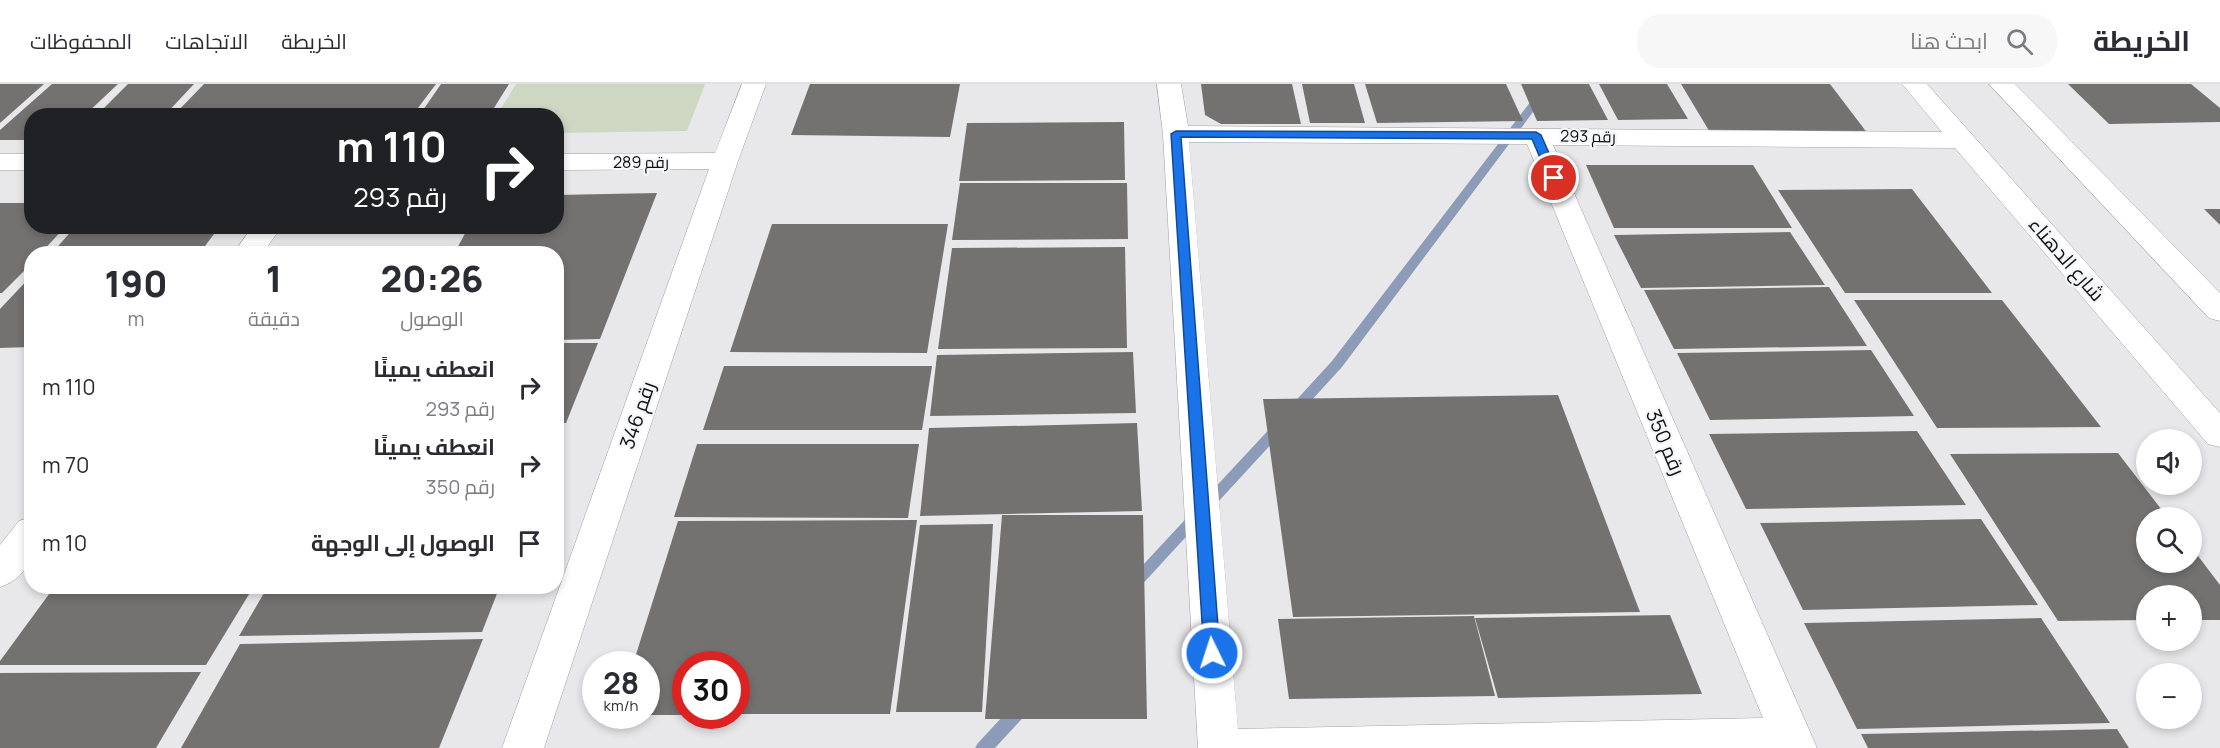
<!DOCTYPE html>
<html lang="ar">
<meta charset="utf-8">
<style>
body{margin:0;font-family:Manrope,Cairo,sans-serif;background:#f7f7f7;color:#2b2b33;direction:rtl;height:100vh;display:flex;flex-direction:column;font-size:22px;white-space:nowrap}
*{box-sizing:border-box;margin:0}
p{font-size:20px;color:#7c7c81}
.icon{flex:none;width:33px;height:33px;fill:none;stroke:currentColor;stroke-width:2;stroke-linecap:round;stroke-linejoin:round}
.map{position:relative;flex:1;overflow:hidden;direction:ltr}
.panel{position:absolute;left:24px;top:162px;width:540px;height:348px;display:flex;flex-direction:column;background:#fff;border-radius:24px;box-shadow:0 3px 9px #0003;direction:rtl}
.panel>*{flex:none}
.banner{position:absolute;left:24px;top:24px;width:540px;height:126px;border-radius:24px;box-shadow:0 3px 9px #0003;direction:rtl;background:#202124;color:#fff;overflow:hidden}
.fabs{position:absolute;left:2136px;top:345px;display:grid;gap:12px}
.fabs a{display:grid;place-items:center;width:66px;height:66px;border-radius:50%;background:#fff;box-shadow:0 3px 9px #0003;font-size:30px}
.speed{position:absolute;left:582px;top:567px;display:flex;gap:12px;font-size:30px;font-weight:700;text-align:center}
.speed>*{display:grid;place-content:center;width:78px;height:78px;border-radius:50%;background:#fff;box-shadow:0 3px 9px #0003;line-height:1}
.speed small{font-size:15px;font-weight:400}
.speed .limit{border:9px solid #d22;background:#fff;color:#111}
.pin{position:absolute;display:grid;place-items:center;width:51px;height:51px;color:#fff;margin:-26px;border:3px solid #fff;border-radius:50%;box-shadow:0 2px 6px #0007}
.me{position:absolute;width:66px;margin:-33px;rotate:356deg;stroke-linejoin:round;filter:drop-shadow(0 0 4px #0008)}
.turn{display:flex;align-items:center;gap:21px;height:126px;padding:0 18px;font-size:27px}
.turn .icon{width:78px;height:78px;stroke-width:2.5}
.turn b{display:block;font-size:42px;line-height:51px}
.eta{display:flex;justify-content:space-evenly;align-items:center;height:102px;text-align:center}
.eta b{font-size:36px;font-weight:800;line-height:42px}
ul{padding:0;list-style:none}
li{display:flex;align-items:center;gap:18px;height:78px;padding:0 18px}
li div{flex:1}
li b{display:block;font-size:22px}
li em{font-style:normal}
header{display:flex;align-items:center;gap:36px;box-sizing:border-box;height:84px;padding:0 30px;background:#fff;border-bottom:2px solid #e1e1e2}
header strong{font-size:28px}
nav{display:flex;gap:33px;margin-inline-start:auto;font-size:21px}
.search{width:420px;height:54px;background:#f7f7f7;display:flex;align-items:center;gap:15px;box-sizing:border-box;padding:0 21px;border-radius:24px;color:#7c7c81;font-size:22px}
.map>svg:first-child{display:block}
.green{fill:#cdd7c2}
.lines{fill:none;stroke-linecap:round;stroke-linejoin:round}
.stream{fill:#8c9bb7;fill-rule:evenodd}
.building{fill:#747271}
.minor-casing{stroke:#a0a0a3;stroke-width:1}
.minor{fill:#fff;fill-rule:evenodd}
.route{fill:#1a73e8;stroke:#114b97;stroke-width:1.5}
.labels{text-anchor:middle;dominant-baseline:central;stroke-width:4.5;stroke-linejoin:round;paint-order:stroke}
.far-street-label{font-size:16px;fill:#111112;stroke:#f5f6f8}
.street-label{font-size:20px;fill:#111112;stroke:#f5f6f8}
</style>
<header>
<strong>الخريطة</strong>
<div class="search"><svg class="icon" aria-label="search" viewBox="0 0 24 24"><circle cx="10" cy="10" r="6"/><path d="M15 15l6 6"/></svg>ابحث هنا</div>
<nav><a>الخريطة</a><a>الاتجاهات</a><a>المحفوظات</a></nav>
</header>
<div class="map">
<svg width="2220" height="664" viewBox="0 0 2220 664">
<rect width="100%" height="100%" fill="#e8e8eb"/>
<path class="green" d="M516,0H705L687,47L557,49L556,32L497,31Z"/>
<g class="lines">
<g class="stream">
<path d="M1544,0H1554L1342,283L1299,330H1289L1287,327L1289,324L1332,277Z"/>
<path d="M1281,336L1288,341L1286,344L1138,505L1133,507L1128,505L1125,501L1128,497L1276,338Z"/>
<path d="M1023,615L1029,617L1031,622L1029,627L995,664H975L978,659L1017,617Z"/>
</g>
</g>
<g class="building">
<path d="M0,0H44L0,39Z"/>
<path d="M52,0H118L84,32H32V56H0V46Z"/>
<path d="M128,0H194L164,32H96Z"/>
<path d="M204,0H436L412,32H173Z"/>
<path d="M441,0H509L489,32H419Z"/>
<path d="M810,0H960L950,53L791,51Z"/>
<path d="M1201,0H1292L1301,40H1221L1205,31Z"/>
<path d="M1302,0H1354L1365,39H1310Z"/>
<path d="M1365,0H1506L1523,37L1377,39Z"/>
<path d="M1521,0H1589L1608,36L1537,37Z"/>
<path d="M1599,0H1667L1688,35L1618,36Z"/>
<path d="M1681,0H1830L1868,50H1711Z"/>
<path d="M2068,0H2191L2220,24V38L2109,40Z"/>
<path d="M1124,38L1125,96L959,97L967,39Z"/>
<path d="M1586,81H1753L1792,144H1614Z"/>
<path d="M960,99H1127L1128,155L952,156Z"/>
<path d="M1912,105L1992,209H1845L1778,106Z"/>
<path d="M657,109L600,255L556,256V170H454L469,142H556V111Z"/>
<path d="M0,119H32V142H66L40,170H32V179L2,209H0Z"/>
<path d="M2204,125H2220V141Z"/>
<path d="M772,140H948L927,269L730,268Z"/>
<path d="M76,142H220L199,170H51Z"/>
<path d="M1790,148L1825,201L1641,204L1614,151Z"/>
<path d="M1125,163L1127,264L938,265L952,164Z"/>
<path d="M32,191V263L0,264V225Z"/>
<path d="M1829,203L1867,262L1674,265L1644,206Z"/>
<path d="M1854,216H2002L2101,343L1937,344Z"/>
<path d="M556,259H598L566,339H556Z"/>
<path d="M1871,266L1914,332L1710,336L1677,269Z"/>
<path d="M1133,268L1136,329L930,332L937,271Z"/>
<path d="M724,282H932L922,346H703Z"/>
<path d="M1558,311L1640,528L1293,533L1263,315Z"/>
<path d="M1137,339L1142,427L920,432L929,344Z"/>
<path d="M1917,347L1966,421L1746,425L1709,350Z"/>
<path d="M697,360H919L908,434L674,433Z"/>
<path d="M2118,369L2168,434H2146V478H2192V464L2220,501V536H2192V512H2146V536L2058,537L1950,370Z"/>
<path d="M1002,431H1143L1147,635H985Z"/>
<path d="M1981,435L2038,521L1803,526L1760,439Z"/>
<path d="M917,436L890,630H736V580H686V631H646V580H633L678,437Z"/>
<path d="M993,440L982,628H896L920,441Z"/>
<path d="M55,502H254L206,581H0V577Z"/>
<path d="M268,502H500L482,548L239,552Z"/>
<path d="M1670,531L1702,610L1498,614L1475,534Z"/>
<path d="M1474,532L1495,612L1289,615L1278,535Z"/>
<path d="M2041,534L2110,639L1857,645L1804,539Z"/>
<path d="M483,555L439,664H181L240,560Z"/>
<path d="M201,588L156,664H0V589Z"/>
<path d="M2117,645L2129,664H1868L1861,650Z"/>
</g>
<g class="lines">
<g class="minor-casing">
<g id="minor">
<path d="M742,0H766L738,77L544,664H502L709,85L556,86V70L715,69Z"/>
<path d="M1157,0H1181L1188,42L1942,48L1902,0H1927L2220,329V363L2208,360L1955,64L1553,61L1817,664H1198L1163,50ZM1189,58L1527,60L1763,634L1238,645Z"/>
<path d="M1989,0H2015L2220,209V237L2209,234Z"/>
<rect x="0" y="70" width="32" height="16"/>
<path d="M253,142H282L262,170H233Z"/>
<path d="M32,433C32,464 35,491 0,503V461L19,437Z"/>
</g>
</g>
<use href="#minor" class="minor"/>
</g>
<path class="route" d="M1176,47L1536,48L1541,51L1560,94L1554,98L1550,97L1532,55L1181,53L1220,569L1218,574L1212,576L1206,574L1204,569L1171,50Z"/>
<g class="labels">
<g class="far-street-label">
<text transform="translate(1588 52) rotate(1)">رقم 293</text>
<text x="641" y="78">رقم 289</text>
</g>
<g class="street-label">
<text transform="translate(2067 175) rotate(49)">شارع الدهناء</text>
<text transform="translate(637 331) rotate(-71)">رقم 346</text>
<text transform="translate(1666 358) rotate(67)">رقم 350</text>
</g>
</g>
</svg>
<div class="fabs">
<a><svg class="icon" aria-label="sound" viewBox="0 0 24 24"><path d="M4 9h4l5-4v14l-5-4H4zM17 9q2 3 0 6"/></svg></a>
<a><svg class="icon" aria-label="search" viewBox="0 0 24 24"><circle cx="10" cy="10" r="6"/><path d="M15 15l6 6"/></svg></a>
<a>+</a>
<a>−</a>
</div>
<div class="speed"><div>28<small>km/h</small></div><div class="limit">30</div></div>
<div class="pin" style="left:1554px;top:94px;background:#d93025"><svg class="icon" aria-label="arrive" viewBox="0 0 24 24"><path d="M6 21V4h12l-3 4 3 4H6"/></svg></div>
<svg class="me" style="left:1212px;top:569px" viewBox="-20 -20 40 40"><circle r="17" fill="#1a73e8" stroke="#fff" stroke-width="3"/><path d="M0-11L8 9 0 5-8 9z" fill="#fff"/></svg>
<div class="banner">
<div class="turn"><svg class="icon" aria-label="right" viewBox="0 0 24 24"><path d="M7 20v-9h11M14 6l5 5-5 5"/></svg><div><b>110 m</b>رقم 293</div></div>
</div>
<section class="panel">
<div class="eta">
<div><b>20:26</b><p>الوصول</p></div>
<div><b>1</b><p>دقيقة</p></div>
<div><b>190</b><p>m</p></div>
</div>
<ul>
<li><svg class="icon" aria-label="right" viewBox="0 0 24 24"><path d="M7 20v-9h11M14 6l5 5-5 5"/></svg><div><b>انعطف يمينًا</b><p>رقم 293</p></div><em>110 m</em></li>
<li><svg class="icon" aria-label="right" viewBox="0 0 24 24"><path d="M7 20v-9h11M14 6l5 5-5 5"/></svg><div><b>انعطف يمينًا</b><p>رقم 350</p></div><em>70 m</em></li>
<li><svg class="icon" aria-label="arrive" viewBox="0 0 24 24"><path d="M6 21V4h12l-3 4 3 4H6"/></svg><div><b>الوصول إلى الوجهة</b></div><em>10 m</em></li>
</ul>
</section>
</div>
